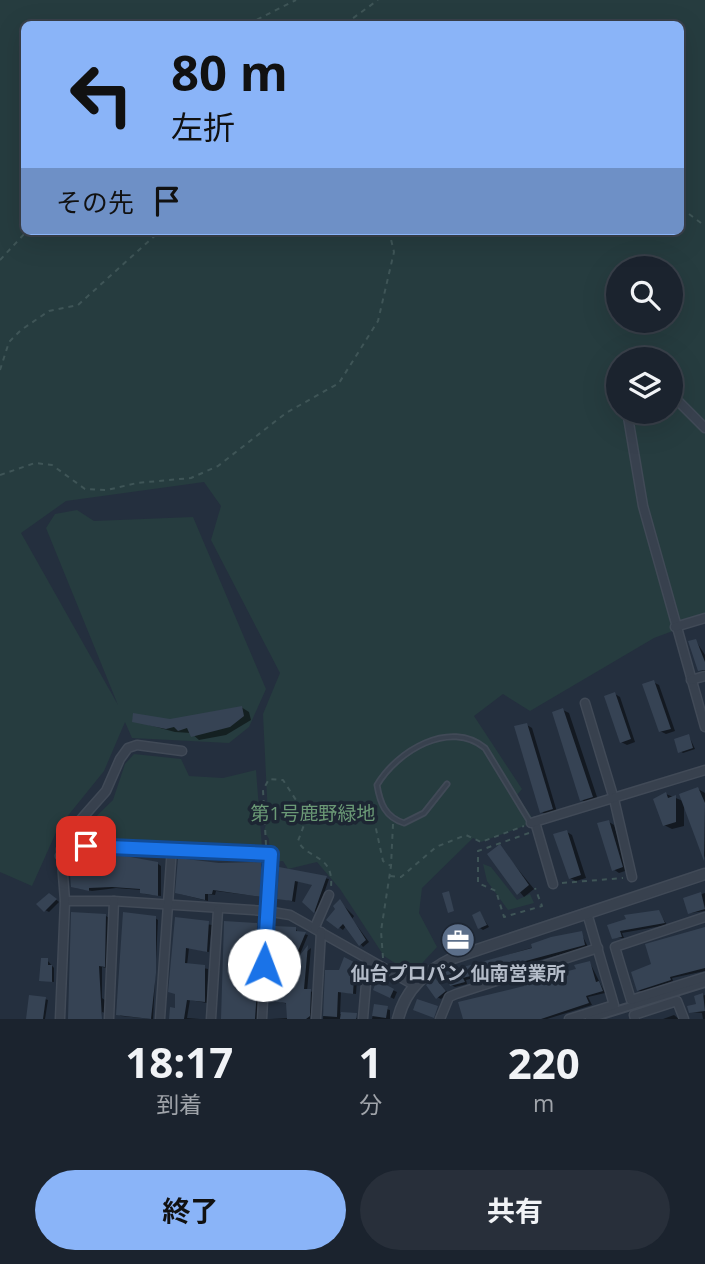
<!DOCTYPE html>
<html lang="ja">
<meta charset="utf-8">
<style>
body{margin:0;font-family:"Open Sans","Noto Sans JP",sans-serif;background:#282f3a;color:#f1f3f6;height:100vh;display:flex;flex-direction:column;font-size:26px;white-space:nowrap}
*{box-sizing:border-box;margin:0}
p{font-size:23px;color:#a0a4aa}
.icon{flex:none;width:38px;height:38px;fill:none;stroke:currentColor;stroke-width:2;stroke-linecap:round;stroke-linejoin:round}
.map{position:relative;height:1019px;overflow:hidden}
.details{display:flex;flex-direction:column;background:#1b232e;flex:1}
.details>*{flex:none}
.hud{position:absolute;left:21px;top:21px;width:663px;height:214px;border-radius:10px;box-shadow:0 7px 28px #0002,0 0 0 2px #39404a;background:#8ab4f8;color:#111;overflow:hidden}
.buttons{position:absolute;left:606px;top:256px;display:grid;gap:14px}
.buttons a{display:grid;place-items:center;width:77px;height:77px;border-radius:50%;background:#1b232e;box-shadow:0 7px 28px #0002,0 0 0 2px #39404a;font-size:35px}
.pin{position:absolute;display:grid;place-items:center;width:60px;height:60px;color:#fff;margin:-30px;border-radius:14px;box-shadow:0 4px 10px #0006}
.me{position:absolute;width:77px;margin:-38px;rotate:2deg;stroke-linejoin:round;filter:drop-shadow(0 0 5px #0008)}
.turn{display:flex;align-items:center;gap:24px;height:147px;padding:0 35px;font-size:32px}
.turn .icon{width:91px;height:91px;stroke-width:2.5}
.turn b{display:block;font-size:49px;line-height:60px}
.then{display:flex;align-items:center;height:66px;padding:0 35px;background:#0003;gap:14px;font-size:26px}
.eta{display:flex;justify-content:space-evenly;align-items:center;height:119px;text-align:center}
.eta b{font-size:42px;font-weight:700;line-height:49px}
.button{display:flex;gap:14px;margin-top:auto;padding:14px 35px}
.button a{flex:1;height:80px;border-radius:42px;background:#8ab4f8;color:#111;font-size:28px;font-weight:700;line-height:80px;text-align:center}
.button a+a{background:#282f3a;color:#f1f3f6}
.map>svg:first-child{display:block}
.green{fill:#263c3f;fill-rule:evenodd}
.shadow{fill:#0007}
.building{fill:#364354}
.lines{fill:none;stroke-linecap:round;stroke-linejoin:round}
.service-casing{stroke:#414a57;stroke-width:7}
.pedestrian-casing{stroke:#414a57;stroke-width:10}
.minor-casing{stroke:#414a57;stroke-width:11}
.tertiary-casing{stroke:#414a57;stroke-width:13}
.path{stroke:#3f5557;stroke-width:2;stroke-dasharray:5 5;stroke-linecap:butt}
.service{stroke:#38414e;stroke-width:3.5}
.pedestrian{stroke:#38414e;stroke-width:6}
.minor{stroke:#38414e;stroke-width:8}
.tertiary{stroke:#38414e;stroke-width:10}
.route-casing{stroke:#114b97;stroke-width:18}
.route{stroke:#1a73e8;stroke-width:12}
.labels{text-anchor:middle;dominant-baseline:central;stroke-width:7;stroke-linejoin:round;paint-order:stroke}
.park-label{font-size:19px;fill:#6b9a76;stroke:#1d2633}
.poi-label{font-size:19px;font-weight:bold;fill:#b4bcc9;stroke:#1d2633}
</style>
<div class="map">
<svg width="705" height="1019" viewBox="0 0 705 1019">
<rect width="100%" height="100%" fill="#242f3e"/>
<g class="green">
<path d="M0,0H705V619L654,638L530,711L503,694L474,716L522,789L517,795L535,822L481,842L473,838L422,888L419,913L437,947L412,974L384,956L340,889L317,862L288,869L283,861L270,862L269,839L264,831L268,817L263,714L280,673L211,540L221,506L204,482L66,501L21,533L118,705L46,528L55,514L77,510L94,521L193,517L266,689L249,727L229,743L132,738L125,722L104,771L58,828L32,886L0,872ZM24,24H681V231H24ZM618,268H670V320H618ZM618,359H670V411H618Z"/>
<path d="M134,754L181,759L189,776L223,778L256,770L262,847L174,842L71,841L113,800L125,764Z"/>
<path d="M483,864L491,867L517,900L530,894L534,903L508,910L487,881Z"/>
</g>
<g class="shadow">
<path d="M696,641L705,655V672L699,670Z"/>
<path d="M653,682L659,685L675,731L666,734L660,731Z"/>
<path d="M615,694L620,697L635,742L627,745L621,742Z"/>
<path d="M241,707L249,712L251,720L226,735L199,740L191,733L175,732L134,721H170Z"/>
<path d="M563,710L569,713L598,800L587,803L582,800Z"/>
<path d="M527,725L532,728L557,812L547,815L542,812Z"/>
<path d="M689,736L695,749L683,753L680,751Z"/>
<path d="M698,789L705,793V858L684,803V826L672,829L664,825L666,794L683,801Z"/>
<path d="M609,822L614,825L628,870L619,873L613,869Z"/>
<path d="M567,832L572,835L586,878L576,881L570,878Z"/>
<path d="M500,847L534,889L524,897L489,855Z"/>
<path d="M89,857L95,868L158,864L161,866V896L145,894L142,890L116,888L92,891L76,888Z"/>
<path d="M261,864L264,866V897L216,891L215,895L208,894V901L180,894L219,865Z"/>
<path d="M281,869L329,879L317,913L304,902L314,885L298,881L295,902L279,898Z"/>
<path d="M705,893V911L690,913L686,899Z"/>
<path d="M53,897L59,902L49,912L45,910Z"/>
<path d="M340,902L354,916L352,919L369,942L363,947L346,926L343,930L329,920Z"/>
<path d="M658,911L667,925L622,933L624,938H613L609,926Z"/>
<path d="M480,913L489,927L483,930L480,928Z"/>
<path d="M106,916L109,918L107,968L102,967V998L106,1001L105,1013L102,1012L101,1019H69Z"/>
<path d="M155,918L158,920L153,1019L121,1016L118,1014Z"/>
<path d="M176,919L212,925L209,952L189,948L187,965L208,969L207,1003L190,1000L187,1018L200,1019H171L177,1010Z"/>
<path d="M226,923L260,926L261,956L256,955V977L238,975V990L260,993L258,1019H223Z"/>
<path d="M458,926L467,942L460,944L457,943Z"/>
<path d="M296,929L298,933L308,935L298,959L311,948L307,991L314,992L310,1019H270L288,1018V1004L273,1000Z"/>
<path d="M705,929V971L672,978L673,981L642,992L638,990L653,965Z"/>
<path d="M581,933L588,947L466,980L467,984L455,987L451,985L447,973Z"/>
<path d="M345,959L359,966L362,980L357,979L356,994L341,992L340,1014H354L357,1019H323L327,972H340Z"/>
<path d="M47,960L54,968V982L41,980Z"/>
<path d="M590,963L605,993L588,997L592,1005L547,1019H465L526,987L578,970Z"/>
<path d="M436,980L448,993L441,999L437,997Z"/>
<path d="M378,983L397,992L394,999L375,989Z"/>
<path d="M705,995V1019H703L702,1013L691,1012L698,1006L696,998Z"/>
<path d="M45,999L48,1000L45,1019H27Z"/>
<path d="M375,1006L390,1010V1019H372Z"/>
<path d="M674,1015L679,1019H663Z"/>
</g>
<g class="building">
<path d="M696,639L705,662V670L698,671L688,641Z"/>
<path d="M654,680L671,729L659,732L642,684Z"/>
<path d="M615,692L631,739L620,743L604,696Z"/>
<path d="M242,706L244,716L230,727L191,737L187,728L178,731L174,727L166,729L132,722L133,713L170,719Z"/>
<path d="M563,708L593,797L580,801L552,712Z"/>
<path d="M527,723L553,809L540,813L514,726Z"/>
<path d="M689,734L693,748L678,753L674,739Z"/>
<path d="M698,787L705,803L704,861L679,794Z"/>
<path d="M666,792L668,798L676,795V822L663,826L653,799Z"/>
<path d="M609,820L623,867L612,871L597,823Z"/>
<path d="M567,830L581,875L569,879L553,834Z"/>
<path d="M500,844L529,885L517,895L487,854Z"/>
<path d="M109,853L158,862V896L140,893V889L112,887L89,888V891L71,887L70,874L77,875V855H90L93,867L108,860Z"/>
<path d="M178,858L219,863L261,862L262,897L213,890L212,894H205V900L175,893Z"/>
<path d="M279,867L327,876L314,913L302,902L312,885L295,881L292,901L277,899Z"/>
<path d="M449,891L454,911L448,913L442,893Z"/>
<path d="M701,892L705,909L688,914L683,898Z"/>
<path d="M49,893L57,899L44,912L36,904Z"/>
<path d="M340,899L366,940L359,946L343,924L338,929L326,920L335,909L333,906Z"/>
<path d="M659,910L665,923L620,931L622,937L612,939L607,925L626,919L624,915Z"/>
<path d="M480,911L487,925L478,929L472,915Z"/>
<path d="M71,912L106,914L105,967L99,966L102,1019H68Z"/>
<path d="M123,912L156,916V973L151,1019L116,1015Z"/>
<path d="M175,917L209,921L207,952L186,948L185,963L205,965V1002L187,1000L184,1019H169L170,1007L175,1008V994L168,992Z"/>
<path d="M224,921L257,923L258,955L253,954L254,976L235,975V988L257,990L255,1019H221Z"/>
<path d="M459,924L465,941L455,944L450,927Z"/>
<path d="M274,926L296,927V931L306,932L295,958L297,959L308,945L304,989H311L310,1016L306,1019H287L286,1003L271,1001Z"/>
<path d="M705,927V968L670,977L671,980L637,991L631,972L651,964L645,944Z"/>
<path d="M582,931L585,945L463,978L465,982L450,986L445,972L532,948L531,944L551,937Z"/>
<path d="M344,957L356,963L355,968L360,969V979L354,978L353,994L338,992L337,1017L323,1016L325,970H339Z"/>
<path d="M41,958H48V965H52V982L39,981Z"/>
<path d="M590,961L596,982L599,981L603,991L586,996L589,1003L541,1019H463L458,1002L524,986L523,982L576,969L574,965Z"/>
<path d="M435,978L446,991L436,999L426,985Z"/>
<path d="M377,980L394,989L390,998L373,990Z"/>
<path d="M703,993L705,1011L689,1013L687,1006L696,1004L694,996Z"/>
<path d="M29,995L46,997L43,1019H26Z"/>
<path d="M417,999L438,1006L434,1018L413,1010Z"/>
<path d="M374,1004L388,1006L386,1018L372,1016Z"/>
<path d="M341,1012L357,1013L356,1019H340Z"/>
</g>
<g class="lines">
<g class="service-casing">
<path id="service" d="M447,784L424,813L404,823C385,817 380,803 377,785C397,751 450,719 485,748L530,822"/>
</g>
<g class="pedestrian-casing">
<path id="pedestrian" d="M589,1019L705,983"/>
</g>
<g class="minor-casing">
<g id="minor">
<path d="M670,393L705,428"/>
<path d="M627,411L643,506L705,727"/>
<path d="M675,627L705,618"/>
<path d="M691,680L705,676"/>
<path d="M585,703L614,799L632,877"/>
<path d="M535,822L553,884"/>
<path d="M531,823L705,770"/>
<path d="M60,856L77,846L102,845L271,854L262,1019"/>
<path d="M65,901H114L266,911L290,915L414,985"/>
<path d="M705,917L615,947L631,1000L705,977"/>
<path d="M315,927L329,895"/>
<path d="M60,1019L65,901L61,849L76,825L106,791L120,759L128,748L137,745L182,751"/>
<path d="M109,1019L114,901"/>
<path d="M160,1019L172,847"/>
<path d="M211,1019L218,910"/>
<path d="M316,1019L321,932"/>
<path d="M363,1019L368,960"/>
<path d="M440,1019L449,997L456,994L598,948"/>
<path d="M569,1019L614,1005L587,913"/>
<path d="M635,1019L634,1015L677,1001L684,1019"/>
</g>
</g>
<g class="tertiary-casing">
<path id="tertiary" d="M398,1019C405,989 426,971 453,958L705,874"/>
</g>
<g class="path">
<path d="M248,24L296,0"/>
<path d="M345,24L378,0"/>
<path d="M681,208L705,226"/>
<path d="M0,260L27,231"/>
<path d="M0,370L9,342L21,330L49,311L78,305L160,231"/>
<path d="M0,475L35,463L52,465L85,489L107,490L137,483L191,478L218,466L286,413L339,383L378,321L394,252L389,231"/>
<path d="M307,817L298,841C308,860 334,854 331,887"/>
<path d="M529,833L478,851V883L496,891L504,917L542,906L535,888"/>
<path d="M266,845L263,790L269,779L283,780L307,817L359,805L373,815L383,861L391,866"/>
<path d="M390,876L401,877L436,847L466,835L481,842L524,826"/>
<path d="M562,883L623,878"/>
<path d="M383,958L381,931L391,866L393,824"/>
</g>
<use href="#service" class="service"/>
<use href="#pedestrian" class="pedestrian"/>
<use href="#minor" class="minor"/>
<use href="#tertiary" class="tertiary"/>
</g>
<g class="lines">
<g class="route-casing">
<path id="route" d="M86,846L271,854L264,965"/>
</g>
<use href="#route" class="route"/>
</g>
<defs>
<g id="office-disc" transform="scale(1.75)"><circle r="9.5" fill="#5c6f8a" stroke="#1d2633"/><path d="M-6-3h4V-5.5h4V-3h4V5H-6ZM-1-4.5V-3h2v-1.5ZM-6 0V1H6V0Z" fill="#fff"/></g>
</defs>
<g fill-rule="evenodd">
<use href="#office-disc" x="458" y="940"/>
</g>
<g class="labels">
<g class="park-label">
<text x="313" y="813">第1号鹿野緑地</text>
</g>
<g class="poi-label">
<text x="458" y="973">仙台プロパン 仙南営業所</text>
</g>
</g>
</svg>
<div class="buttons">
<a><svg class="icon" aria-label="search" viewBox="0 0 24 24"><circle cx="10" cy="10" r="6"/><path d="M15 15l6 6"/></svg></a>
<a><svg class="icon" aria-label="layers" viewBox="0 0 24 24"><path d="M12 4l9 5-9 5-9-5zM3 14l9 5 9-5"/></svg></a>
</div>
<div class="pin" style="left:86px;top:846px;background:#d93025"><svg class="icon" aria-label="arrive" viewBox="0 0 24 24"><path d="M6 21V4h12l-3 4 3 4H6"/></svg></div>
<svg class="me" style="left:264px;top:965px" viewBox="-20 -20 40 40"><circle r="19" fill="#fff"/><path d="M0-13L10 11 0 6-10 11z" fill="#1a73e8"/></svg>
<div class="hud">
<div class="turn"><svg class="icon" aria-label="left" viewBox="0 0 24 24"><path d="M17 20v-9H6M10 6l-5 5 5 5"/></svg><div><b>80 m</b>左折</div></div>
<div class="then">その先<svg class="icon" aria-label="arrive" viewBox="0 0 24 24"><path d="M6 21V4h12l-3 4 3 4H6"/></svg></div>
</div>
</div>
<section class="details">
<div class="eta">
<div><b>18:17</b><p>到着</p></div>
<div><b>1</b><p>分</p></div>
<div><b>220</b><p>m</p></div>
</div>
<div class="button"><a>終了</a><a>共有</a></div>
</section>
